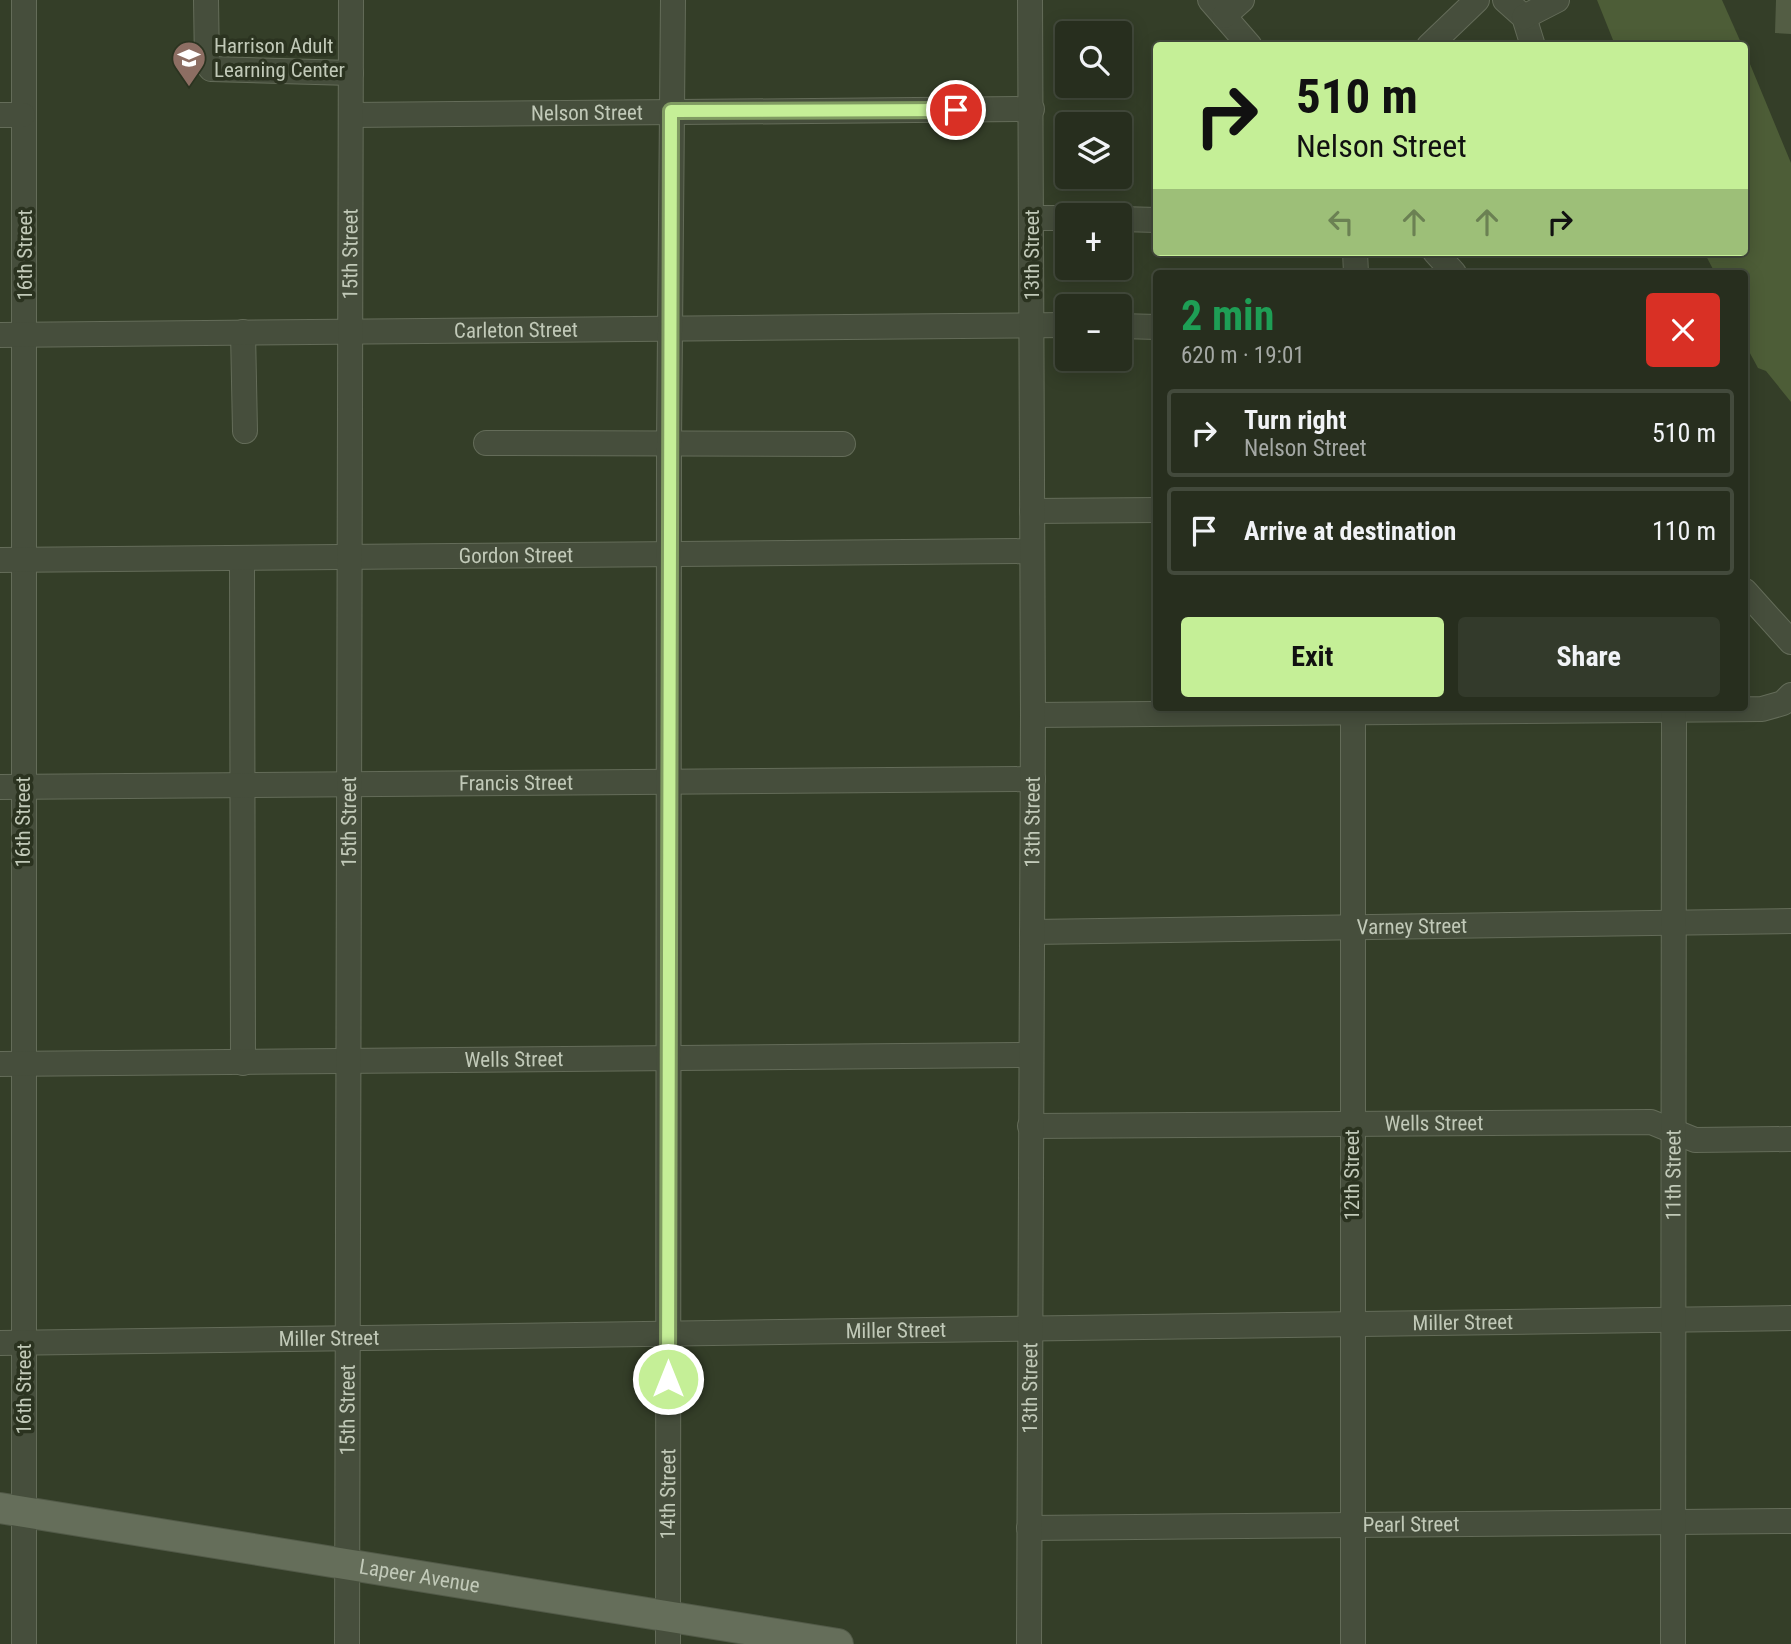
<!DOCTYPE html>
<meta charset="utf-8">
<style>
body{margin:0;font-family:"Roboto Condensed",sans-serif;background:#333a2b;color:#f1f3f6;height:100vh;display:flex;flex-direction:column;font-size:26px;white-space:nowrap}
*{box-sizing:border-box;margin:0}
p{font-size:23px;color:#a4a8a4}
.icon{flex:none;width:38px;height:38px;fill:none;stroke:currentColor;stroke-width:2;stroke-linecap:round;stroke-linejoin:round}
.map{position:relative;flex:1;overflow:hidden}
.panel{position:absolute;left:1153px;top:270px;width:595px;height:441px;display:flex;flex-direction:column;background:#272e1e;border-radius:7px;box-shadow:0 4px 18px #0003,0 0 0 2px #434a3c}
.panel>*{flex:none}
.banner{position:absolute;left:1153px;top:42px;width:595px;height:214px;border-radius:7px;box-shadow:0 4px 18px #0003,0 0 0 2px #434a3c;background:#c5ef97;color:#111;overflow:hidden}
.tools{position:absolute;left:1055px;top:21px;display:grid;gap:14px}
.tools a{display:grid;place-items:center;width:77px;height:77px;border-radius:7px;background:#272e1e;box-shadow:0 4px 18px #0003,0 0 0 2px #434a3c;font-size:35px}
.pin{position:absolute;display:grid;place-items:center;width:60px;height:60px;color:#fff;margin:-30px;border:4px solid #fff;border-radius:50%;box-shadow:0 2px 7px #0007}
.me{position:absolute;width:77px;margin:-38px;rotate:0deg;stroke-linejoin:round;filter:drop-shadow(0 0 5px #0008)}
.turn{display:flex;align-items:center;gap:24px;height:147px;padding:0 28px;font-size:32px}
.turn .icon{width:91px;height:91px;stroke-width:2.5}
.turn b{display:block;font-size:49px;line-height:60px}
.lanes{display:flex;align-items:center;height:66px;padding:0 28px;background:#0003;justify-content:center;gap:35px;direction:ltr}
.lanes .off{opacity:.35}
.round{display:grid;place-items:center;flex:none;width:74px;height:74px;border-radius:7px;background:#333a2b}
.overview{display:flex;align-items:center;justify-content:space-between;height:119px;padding:0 28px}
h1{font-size:42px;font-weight:700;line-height:52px;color:#1e9e55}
.cta{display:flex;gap:14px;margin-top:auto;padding:14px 28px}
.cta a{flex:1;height:80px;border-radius:7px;background:#c5ef97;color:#111;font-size:28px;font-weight:700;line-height:80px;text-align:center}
.cta a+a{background:#333a2b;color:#f1f3f6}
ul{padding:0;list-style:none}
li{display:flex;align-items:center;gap:21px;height:88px;margin:0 14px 10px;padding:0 14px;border:4px solid #434a3c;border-radius:7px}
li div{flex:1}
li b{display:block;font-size:26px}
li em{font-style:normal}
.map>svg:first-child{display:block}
.water{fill:#4d5d37}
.building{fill:#535d44}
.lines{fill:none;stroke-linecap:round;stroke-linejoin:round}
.minor-casing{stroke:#646c59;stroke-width:26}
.major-casing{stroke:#525a48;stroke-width:32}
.minor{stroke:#464e3c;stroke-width:24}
.major{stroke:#656e5a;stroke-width:30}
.route-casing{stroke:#809b62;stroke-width:18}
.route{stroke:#c5ef97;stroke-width:12}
.labels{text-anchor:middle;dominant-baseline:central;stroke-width:7;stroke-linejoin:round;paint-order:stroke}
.poi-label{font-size:21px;fill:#c1c9b8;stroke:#2b3320;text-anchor:start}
.street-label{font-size:21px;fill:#c1c9b8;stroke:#2b3320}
</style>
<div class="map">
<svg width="1791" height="1644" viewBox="0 0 1791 1644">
<rect width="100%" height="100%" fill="#343e28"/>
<g class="water">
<path d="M1597,0H1722L1742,45H1615Z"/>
<path d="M1745,52L1791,163V402L1766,371L1758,368L1745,344V273H1715L1704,252H1745Z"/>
</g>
<path class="building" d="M1776,0H1791V34L1775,33Z"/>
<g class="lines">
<g class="minor-casing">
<g id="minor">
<path d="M24,0V1644"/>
<path d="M206,0L207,64L211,69L351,73"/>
<path d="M1210,0L1250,46"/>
<path d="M1505,0L1524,17L1533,46"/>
<path d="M1224,16L1242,0"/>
<path d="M1524,17L1557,0"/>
<path d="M1429,46L1477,0"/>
<path d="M0,115H23"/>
<path id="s1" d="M351,115L1032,109"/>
<path d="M1033,218H1068"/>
<path d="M1120,219L1157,220"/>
<path d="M1355,252L1356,273"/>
<path d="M1435,252L1454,273"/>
<path d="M1120,326L1157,327"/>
<path d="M243,332L245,431"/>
<path id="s2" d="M0,335L1068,325"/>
<path d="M486,443L843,444"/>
<path d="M1032,511L1157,510"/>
<path d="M242,559L243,1063"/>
<path id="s3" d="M0,560L1032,551"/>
<path d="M1745,591L1791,642"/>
<path d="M1033,715L1762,709L1783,703L1791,695"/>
<path id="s4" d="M0,787L1033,779"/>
<path id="s5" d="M1032,932L1791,921"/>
<path id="s6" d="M0,1064L1030,1055"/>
<path id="s7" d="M1030,1126L1651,1122L1695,1140L1791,1139"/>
<path id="s8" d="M0,1343L1791,1318"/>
<path id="s9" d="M1029,1528L1791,1521"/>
<path id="s10" d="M347,1644L351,0"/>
<path id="s11" d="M668,1644L669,444L673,0"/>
<path id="s12" d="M1029,1644L1033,715L1030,0"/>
<path d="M1353,1644V707"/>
<path id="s13" d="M1673,1644L1674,707"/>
</g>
</g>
<g class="major-casing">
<g id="major">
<path id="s14" d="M0,1508L838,1644"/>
</g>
</g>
<use href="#minor" class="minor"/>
<use href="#major" class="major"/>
</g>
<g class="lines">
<g class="route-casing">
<path id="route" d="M668,1379L671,111L956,110"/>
</g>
<use href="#route" class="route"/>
</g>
<defs>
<g id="school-pin" transform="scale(1.75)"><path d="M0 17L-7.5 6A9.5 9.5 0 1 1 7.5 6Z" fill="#8d6e63" stroke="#2b3320"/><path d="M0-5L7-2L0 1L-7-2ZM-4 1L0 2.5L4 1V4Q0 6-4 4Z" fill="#fff"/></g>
</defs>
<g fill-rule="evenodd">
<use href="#school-pin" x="189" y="58"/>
</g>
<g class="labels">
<g class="poi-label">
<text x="214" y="46">Harrison Adult<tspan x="214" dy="24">Learning Center</tspan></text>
</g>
<g class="street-label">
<text stroke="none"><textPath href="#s1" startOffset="236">Nelson Street</textPath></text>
<text transform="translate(25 255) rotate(-90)">16th Street</text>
<text stroke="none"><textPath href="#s10" startOffset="1390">15th Street</textPath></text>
<text transform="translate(1032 255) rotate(-90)">13th Street</text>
<text stroke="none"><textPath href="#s2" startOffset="516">Carleton Street</textPath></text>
<text stroke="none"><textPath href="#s3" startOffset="516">Gordon Street</textPath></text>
<text stroke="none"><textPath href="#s4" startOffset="516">Francis Street</textPath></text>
<text transform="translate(23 822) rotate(-90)">16th Street</text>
<text stroke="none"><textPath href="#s10" startOffset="822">15th Street</textPath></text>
<text stroke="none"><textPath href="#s12" startOffset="822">13th Street</textPath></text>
<text stroke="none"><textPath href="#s5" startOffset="380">Varney Street</textPath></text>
<text stroke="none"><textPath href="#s6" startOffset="514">Wells Street</textPath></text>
<text stroke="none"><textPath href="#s7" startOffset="404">Wells Street</textPath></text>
<text transform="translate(1352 1175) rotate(-90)">12th Street</text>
<text stroke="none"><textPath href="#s13" startOffset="469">11th Street</textPath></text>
<text stroke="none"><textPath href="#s8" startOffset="1463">Miller Street</textPath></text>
<text stroke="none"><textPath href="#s8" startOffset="896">Miller Street</textPath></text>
<text stroke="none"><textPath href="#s8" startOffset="329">Miller Street</textPath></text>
<text transform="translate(24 1389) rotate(-90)">16th Street</text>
<text stroke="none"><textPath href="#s12" startOffset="256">13th Street</textPath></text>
<text stroke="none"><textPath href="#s10" startOffset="234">15th Street</textPath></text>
<text stroke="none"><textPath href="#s11" startOffset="150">14th Street</textPath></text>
<text stroke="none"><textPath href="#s9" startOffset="382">Pearl Street</textPath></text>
<text stroke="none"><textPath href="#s14" startOffset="425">Lapeer Avenue</textPath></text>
</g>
</g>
</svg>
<div class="tools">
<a><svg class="icon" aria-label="search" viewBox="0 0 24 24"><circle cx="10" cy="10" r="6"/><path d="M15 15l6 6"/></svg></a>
<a><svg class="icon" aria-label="layers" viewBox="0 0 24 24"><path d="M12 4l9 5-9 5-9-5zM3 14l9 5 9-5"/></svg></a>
<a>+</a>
<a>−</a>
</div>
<div class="pin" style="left:956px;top:110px;background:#d93025"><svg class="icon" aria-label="arrive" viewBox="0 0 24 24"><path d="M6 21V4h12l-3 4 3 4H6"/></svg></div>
<svg class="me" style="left:668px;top:1379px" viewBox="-20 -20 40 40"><circle r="17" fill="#c5ef97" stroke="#fff" stroke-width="3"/><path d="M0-11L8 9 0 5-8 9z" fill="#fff"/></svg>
<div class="banner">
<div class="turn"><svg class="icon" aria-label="right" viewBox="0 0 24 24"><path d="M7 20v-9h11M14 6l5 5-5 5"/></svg><div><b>510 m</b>Nelson Street</div></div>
<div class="lanes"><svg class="icon off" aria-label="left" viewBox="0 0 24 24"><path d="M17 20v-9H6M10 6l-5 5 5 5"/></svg><svg class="icon off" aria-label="ahead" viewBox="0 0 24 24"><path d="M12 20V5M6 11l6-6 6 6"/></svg><svg class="icon off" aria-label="ahead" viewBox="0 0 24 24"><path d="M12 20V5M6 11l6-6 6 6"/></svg><svg class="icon" aria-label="right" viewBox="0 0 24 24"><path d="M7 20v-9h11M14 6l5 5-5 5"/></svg></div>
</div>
<section class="panel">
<div class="overview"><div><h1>2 min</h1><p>620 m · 19:01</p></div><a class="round" style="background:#d93025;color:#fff"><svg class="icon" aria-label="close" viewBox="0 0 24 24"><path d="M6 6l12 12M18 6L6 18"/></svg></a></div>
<ul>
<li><svg class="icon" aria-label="right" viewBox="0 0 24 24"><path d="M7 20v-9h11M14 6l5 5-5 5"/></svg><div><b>Turn right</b><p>Nelson Street</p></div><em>510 m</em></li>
<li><svg class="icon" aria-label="arrive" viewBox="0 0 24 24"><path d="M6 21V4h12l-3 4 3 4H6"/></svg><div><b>Arrive at destination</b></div><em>110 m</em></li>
</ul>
<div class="cta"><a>Exit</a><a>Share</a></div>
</section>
</div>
